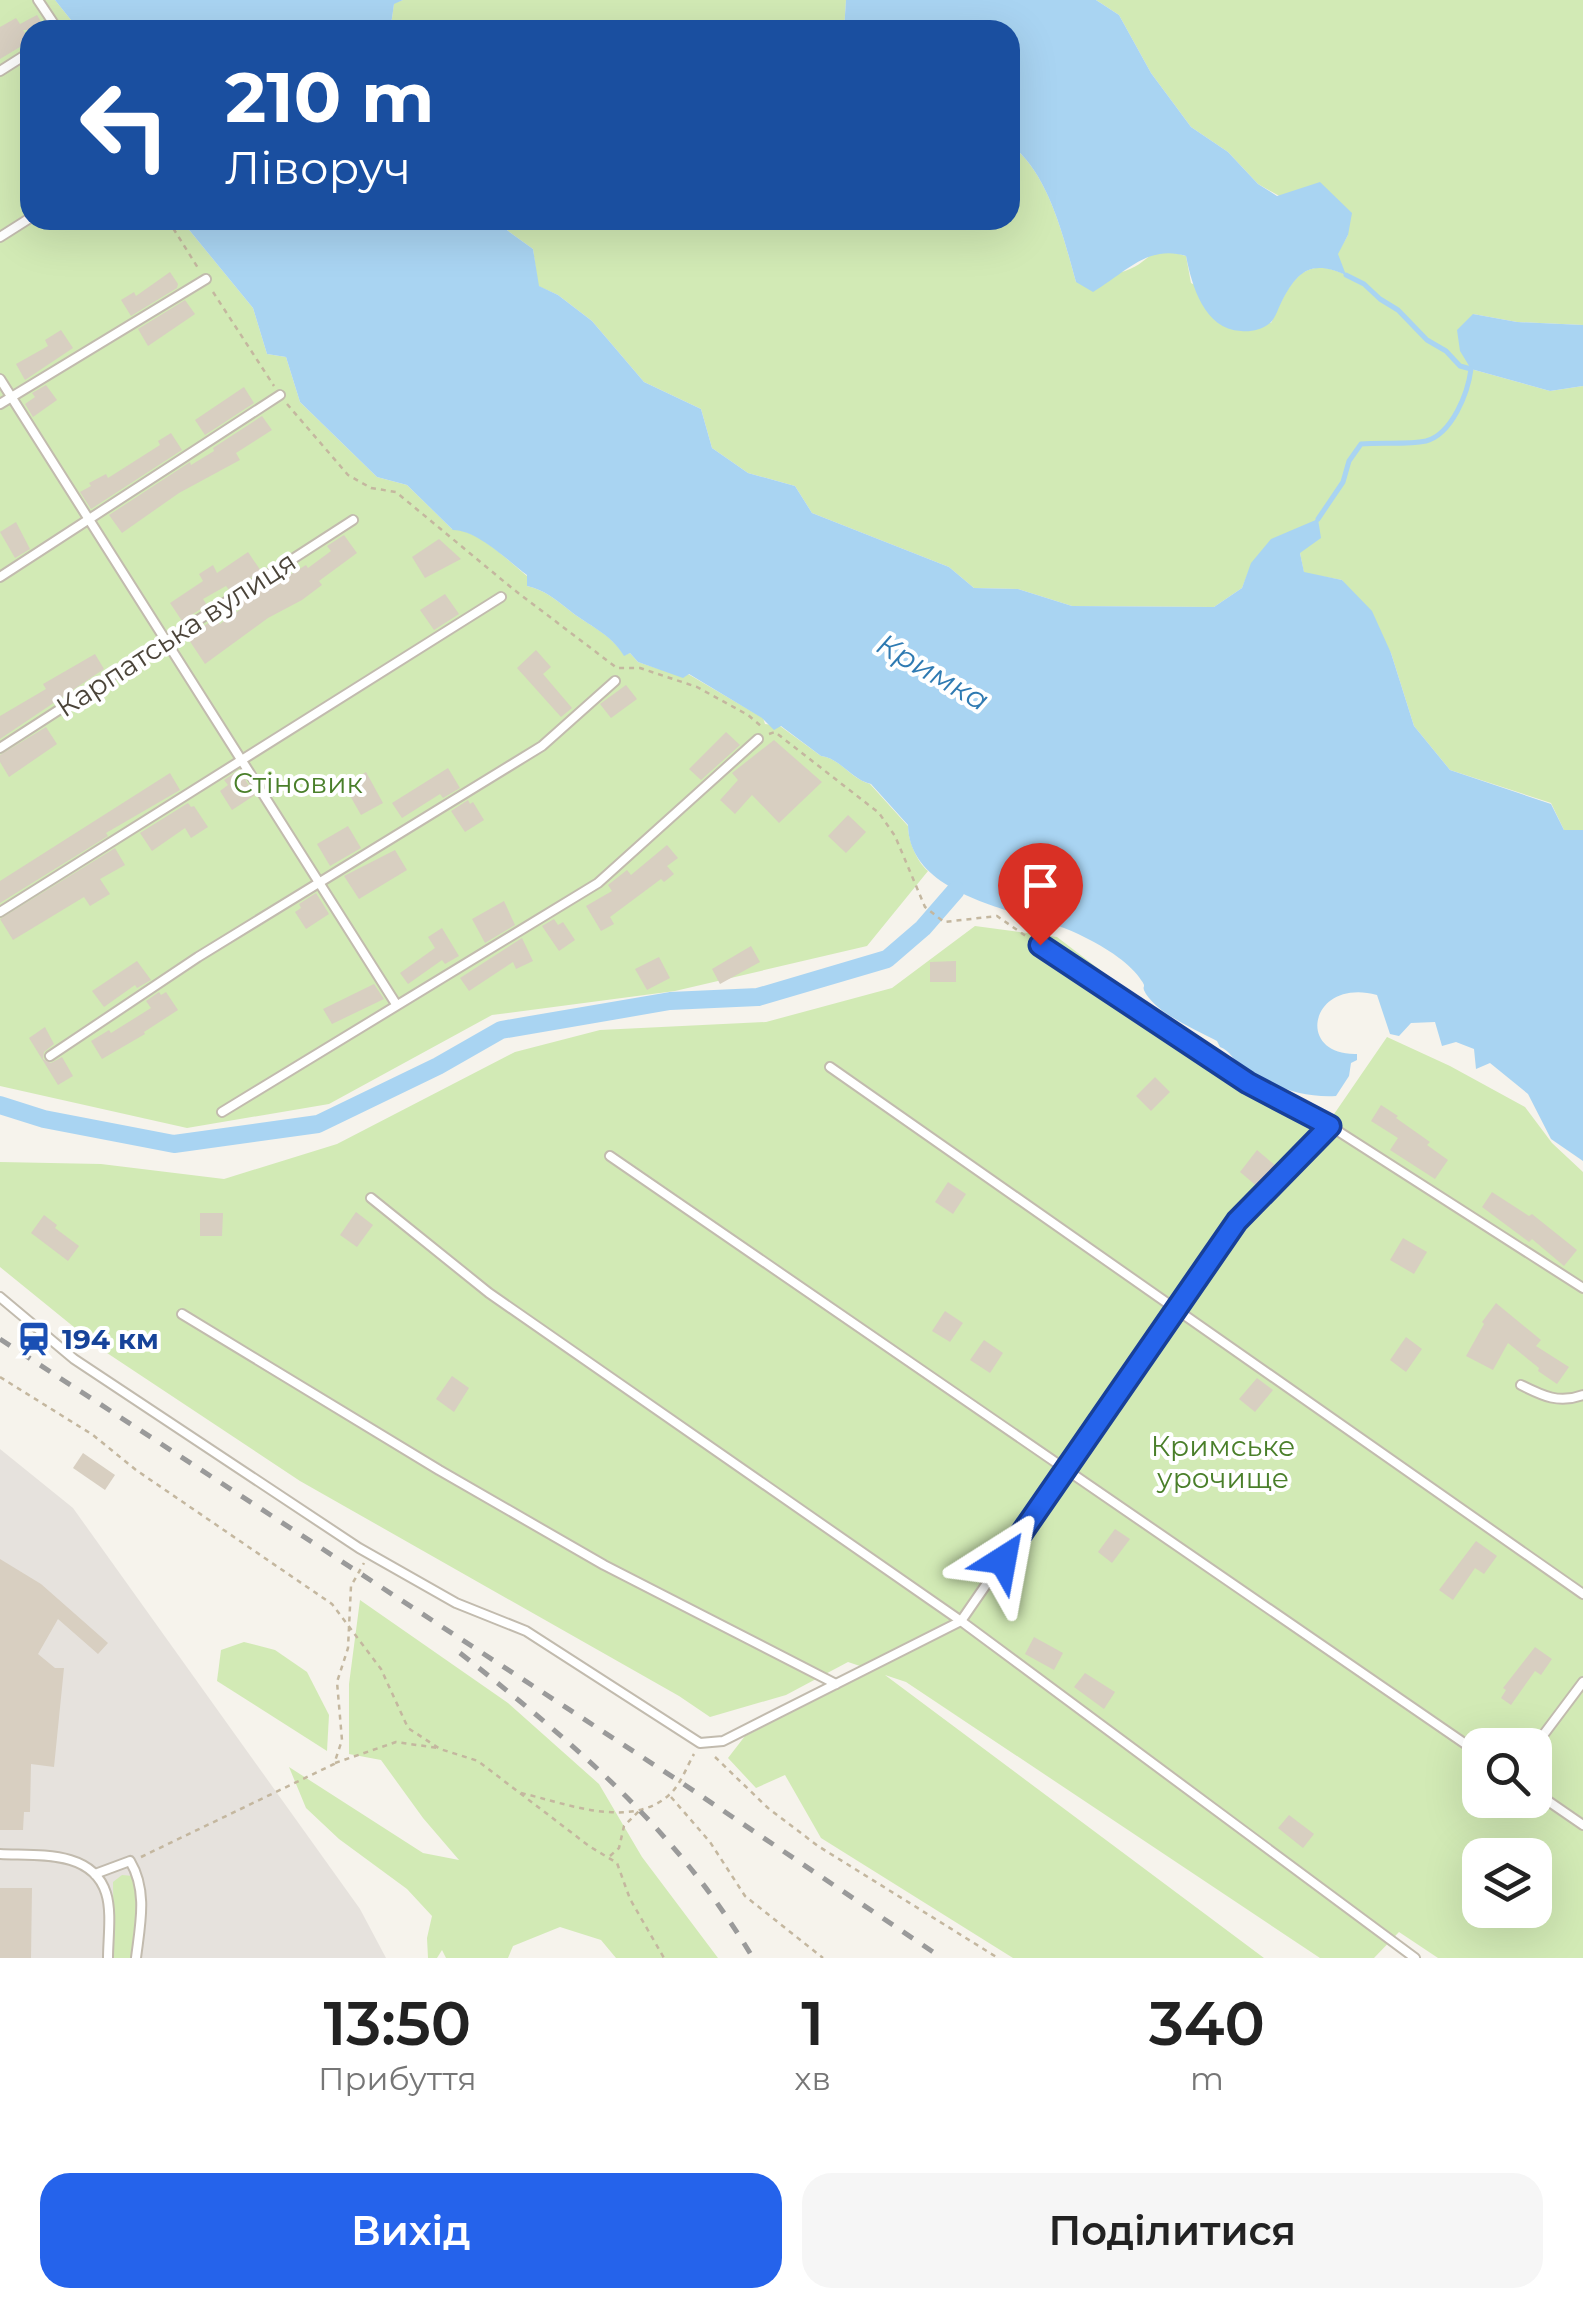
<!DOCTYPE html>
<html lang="uk">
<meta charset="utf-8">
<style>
body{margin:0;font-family:Montserrat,sans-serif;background:#f6f6f6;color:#222;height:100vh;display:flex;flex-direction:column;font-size:38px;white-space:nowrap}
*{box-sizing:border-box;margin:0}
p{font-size:32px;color:#767676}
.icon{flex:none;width:55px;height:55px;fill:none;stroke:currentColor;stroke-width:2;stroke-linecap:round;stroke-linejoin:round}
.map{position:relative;height:1958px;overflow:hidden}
.drawer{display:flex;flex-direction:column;background:#fff;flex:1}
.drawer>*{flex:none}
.banner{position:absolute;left:20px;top:20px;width:1000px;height:210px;border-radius:30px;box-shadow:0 10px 40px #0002;background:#1a4fa0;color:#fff;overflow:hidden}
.buttons{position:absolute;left:1462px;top:1728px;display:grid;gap:20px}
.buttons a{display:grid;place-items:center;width:90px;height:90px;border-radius:20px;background:#fff;box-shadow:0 10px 40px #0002;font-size:50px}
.pin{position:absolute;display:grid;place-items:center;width:85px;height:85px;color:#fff;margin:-102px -42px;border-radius:50% 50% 50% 0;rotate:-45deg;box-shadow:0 0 10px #0007}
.pin .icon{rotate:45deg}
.me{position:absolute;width:110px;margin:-55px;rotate:34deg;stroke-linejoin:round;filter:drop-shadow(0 0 8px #0008)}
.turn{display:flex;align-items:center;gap:35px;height:210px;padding:0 40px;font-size:45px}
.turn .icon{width:130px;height:130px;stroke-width:2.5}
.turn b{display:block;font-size:70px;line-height:85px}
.eta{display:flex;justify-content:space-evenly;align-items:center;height:170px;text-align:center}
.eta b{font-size:60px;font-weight:600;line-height:70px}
.action{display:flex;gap:20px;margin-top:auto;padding:20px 40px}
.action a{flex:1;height:115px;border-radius:30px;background:#2563eb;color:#fff;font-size:40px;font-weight:600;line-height:115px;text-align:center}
.action a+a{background:#f6f6f6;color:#222}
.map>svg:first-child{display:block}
.industrial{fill:#e6e2dd}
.green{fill:#d2eab5;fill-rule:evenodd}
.water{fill:#a9d4f2}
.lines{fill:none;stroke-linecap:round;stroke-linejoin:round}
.stream{stroke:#a9d4f2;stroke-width:5}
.canal{stroke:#a9d4f2;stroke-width:18}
.building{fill:#d8cfc1}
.lane-casing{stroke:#c2bbae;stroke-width:12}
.path{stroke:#c4b79f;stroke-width:2.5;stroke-dasharray:5 5;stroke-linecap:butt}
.lane{stroke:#fff;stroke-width:8}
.rail{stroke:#9a9a9a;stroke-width:5;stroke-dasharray:12 12;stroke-linecap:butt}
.route-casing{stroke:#184099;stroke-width:25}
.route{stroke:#2563eb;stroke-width:18}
.labels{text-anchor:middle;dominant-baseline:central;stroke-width:8;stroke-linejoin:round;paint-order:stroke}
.street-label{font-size:28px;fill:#4b4439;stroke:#fff}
.park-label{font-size:28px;fill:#4a7f2a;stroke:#fff}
.transit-label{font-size:28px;font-weight:bold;fill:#164399;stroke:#fff;text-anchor:start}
.water-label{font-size:30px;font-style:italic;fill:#2e7ab2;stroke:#fff}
</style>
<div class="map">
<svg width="1583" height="1958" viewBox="0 0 1583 1958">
<rect width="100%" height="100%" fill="#f6f3ec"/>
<path class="industrial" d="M0,1449L73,1508L360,1909L386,1958H0Z"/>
<g class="green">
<path d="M0,0H55L79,30H30V220H181L253,308L267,354L286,357L300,402L377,477L407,485L452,529C479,530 506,559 527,576V586C545,590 555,599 569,610C589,626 610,633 624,655L630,653L638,662L683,677L688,674L763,718L765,724L780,726L821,756C840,758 851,779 870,784L908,826C908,840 917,862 928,871L867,946L675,991L492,1015L329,1104L187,1128L0,1086Z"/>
<path d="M403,0H846L844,30H394L391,26L394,3Z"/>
<path d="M1096,0H1583V325L1517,322L1473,314L1471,369L1550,391L1583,386V830H1564L1551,803L1450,770L1414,726L1391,653L1342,580L1304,573L1300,553L1252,563L1242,588L1214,607L1072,606L1018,589L974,588L949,567L812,513L795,486L748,473L712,448L701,409L644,382L592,321L558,295L538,286L533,249L493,220H1010V144C1049,174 1063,236 1076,282C1092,278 1110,276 1125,271C1154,261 1145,244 1186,256L1191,283L1271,323C1288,288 1299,253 1344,274L1337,254L1348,235L1258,184L1228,152L1191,127L1151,73L1119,15Z"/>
<path d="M975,926L1057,937L1248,1083L1330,1120L1387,1037L1450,1066L1525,1107L1552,1143L1583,1172V1958H1438L1399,1932L1374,1958H1320L906,1682L885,1675L1264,1958H1013L821,1838L785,1775L756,1788L728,1758L745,1736L872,1670L848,1662L786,1695L710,1717L679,1696L300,1481L101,1349L0,1267V1162L101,1164L224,1179L337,1144L515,1052L600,1030L766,1022L892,988ZM1480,1745H1535V1800H1480ZM1480,1855H1535V1910H1480Z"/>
<path d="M360,1600L508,1703L599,1784L642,1857L718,1958H616L601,1940L560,1927L513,1946L508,1958H446L442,1950L437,1958H428L427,1938L432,1916L407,1889L339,1839L306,1808L289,1767L423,1853L459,1860L423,1818L381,1760L349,1754V1684Z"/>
<path d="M244,1642L275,1650L307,1672L329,1715L327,1751L217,1681L221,1650Z"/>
<path d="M122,1875L133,1876L137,1903L131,1958H114L113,1882Z"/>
</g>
<g class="water">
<path d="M55,0H403L394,4L391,25L394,30H79Z"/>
<path d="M846,0H1096L1119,15L1151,73L1191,127L1228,152L1258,184L1277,196L1320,182L1352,213L1348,235L1338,254L1346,275C1311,259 1297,271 1281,303C1278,309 1275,319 1270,323C1262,330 1250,332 1241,331C1204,329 1192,286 1186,256C1148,244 1125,273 1093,292L1076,282C1063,236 1049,174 1010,144V30H844Z"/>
<path d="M181,220H493L533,249L539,286L558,295L592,321L644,382L701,409L712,448L748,473L795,486L812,513L949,567L974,588L1018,589L1072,606L1214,607L1242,588L1251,563L1271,539L1318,519L1321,538L1300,553L1304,572L1342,580L1372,611L1391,653L1414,726L1450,770L1551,804L1564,830H1583V1161L1551,1139L1528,1094L1490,1063L1476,1069L1474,1049L1456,1042L1442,1046L1435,1022L1411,1023L1399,1036L1390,1034L1377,995C1310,977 1294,1056 1357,1054V1060L1351,1063L1349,1076L1336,1096C1300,1098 1266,1085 1238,1062C1230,1056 1230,1051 1220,1047L1217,1041C1195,1029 1161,1016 1146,994C1140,984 1148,989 1141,980C1137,973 1126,963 1119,958C1105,947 1082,935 1064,928C1015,910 909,895 908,825L871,784C852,780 840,758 821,756L781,726L774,730L762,718L689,674L683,678L638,662L630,653L624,656C610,633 589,626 569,610C555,599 545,590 527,586V575C507,560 477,530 453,530L407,485L377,477L300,402L286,357L267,354L253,308Z"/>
<path d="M1473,314L1517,322L1583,325V386L1550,391L1471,369L1460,351L1457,330Z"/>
</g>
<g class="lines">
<path class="stream" d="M1318,519L1343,482L1349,461L1361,444C1382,442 1406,445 1426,441C1452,434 1468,393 1471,369L1460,366L1446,351L1427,340L1398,310L1380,299L1364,284L1346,275"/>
<path class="canal" d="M0,1105L44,1119L174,1144L318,1124L438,1066L501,1030L670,1001L758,997L887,959L923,928L956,890"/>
</g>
<g class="building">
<path d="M37,15L46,30H23L30,41L0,59V27L16,18L20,24Z"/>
<path d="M170,272L178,284L177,288L131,316L121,300L134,292L136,296Z"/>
<path d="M185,300L195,314L148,346L138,329Z"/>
<path d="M61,330L73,348L25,380L16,364L48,346L45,340Z"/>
<path d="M46,385L57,400L33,417L25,404L35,397L32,393Z"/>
<path d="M244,387L254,403L205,435L195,420Z"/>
<path d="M262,416L272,430L236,453L240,460L179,493L122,533L109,515L190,462L191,465L214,451L213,448Z"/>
<path d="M171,433L182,450L91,509L80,492L91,486L89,483L106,474L108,478L160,445L158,441Z"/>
<path d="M16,522L30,549L15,558L0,532Z"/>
<path d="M344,535L357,553L319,581L322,585L302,600L268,618L205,664L187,637L216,618L220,624L241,609L238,603L269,583L271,586L306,565L308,568L331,551L327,546Z"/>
<path d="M439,539L461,559L425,578L412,557Z"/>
<path d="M248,552L261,571L230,591L226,586L203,599L207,605L182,621L170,603L203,581L199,574L213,565L217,573Z"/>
<path d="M445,594L459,614L434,630L420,610Z"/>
<path d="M536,650L551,667L543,674L572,708L561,717L517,668Z"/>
<path d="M95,654L104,669L0,739V716L46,689L43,684Z"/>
<path d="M626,685L637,699L611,718L600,704Z"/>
<path d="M46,727L57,744L9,777L0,762V755Z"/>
<path d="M726,732L740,745L701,780L689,769Z"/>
<path d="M774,740L822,782L779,823L752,795L735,814L720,800L738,780L732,773Z"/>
<path d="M448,768L460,788L443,798L440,794L402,818L392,803Z"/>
<path d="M239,770L255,795L232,810L220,791L228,785L224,780Z"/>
<path d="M366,772L383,803L361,815L344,785Z"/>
<path d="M170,773L180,790L106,833L108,836L0,903V881Z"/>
<path d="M468,800L470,804L473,802L484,820L465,832L451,811Z"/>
<path d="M188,803L191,807L194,806L208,827L191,838L185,828L152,851L140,833Z"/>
<path d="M848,815L866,832L846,853L828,836Z"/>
<path d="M348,826L361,848L330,866L317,844Z"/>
<path d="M667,845L678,858L667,866L674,874L664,882L661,879L610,917L614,924L601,931L586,906L612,891L608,885L627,870L631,875Z"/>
<path d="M115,848L125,865L100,879L110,894L90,906L84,897L13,940L0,919Z"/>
<path d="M395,850L407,870L359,899L344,876Z"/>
<path d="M316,893L329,914L306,929L295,912L301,908L299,904Z"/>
<path d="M504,901L515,925L485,943L472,919Z"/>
<path d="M554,919L558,925L563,922L575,940L559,951L542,926Z"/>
<path d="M442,928L459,956L445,964L442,960L408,984L400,973L435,948L428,937Z"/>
<path d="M522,938L533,961L516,969L513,962L469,991L460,978Z"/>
<path d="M751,946L760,962L720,984L712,969Z"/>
<path d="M659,957L670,978L647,990L635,969Z"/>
<path d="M137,961L151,980L137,988L135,985L104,1007L92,991Z"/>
<path d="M956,961V982H930V962Z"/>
<path d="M374,984L384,999L332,1024L323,1009Z"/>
<path d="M159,992L161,995L166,992L178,1010L144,1032L145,1034L102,1059L91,1041L109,1030L111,1033L151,1008L146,1001Z"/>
<path d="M45,1027L54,1044L44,1052L43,1059L51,1063L62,1057L73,1076L58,1085L29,1038Z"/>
<path d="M1155,1077L1170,1092L1151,1111L1136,1096Z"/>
<path d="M1381,1105L1398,1116L1396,1118L1430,1142L1427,1145L1448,1160L1435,1179L1390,1150L1398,1138L1371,1121Z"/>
<path d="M1257,1150L1277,1167L1259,1188L1240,1172Z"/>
<path d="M948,1182L966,1194L953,1214L935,1202Z"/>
<path d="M1492,1192L1529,1216L1532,1214L1577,1250L1564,1266L1532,1239L1529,1242L1482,1207Z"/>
<path d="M356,1212L373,1225L357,1247L340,1235Z"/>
<path d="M200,1213H223L222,1236H200Z"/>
<path d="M44,1215L57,1225L55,1228L79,1246L68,1261L31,1233Z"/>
<path d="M1403,1238L1427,1252L1414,1274L1390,1260Z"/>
<path d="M1496,1303L1541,1340L1536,1346L1569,1367L1557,1384L1538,1371L1539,1368L1508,1343L1493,1370L1466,1356L1484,1324L1482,1322Z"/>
<path d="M945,1311L963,1323L950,1342L932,1331Z"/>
<path d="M1406,1337L1422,1349L1406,1372L1390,1360Z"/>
<path d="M984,1340L1003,1353L990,1373L970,1360Z"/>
<path d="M452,1376L469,1388L454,1412L436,1399Z"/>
<path d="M1257,1378L1273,1390L1255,1412L1239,1399Z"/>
<path d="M83,1453L115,1475L105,1490L73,1468Z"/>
<path d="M1115,1529L1130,1539L1112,1563L1098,1552Z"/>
<path d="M1476,1541L1497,1556L1484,1574L1475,1568L1453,1600L1439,1590Z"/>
<path d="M0,1559L41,1584L108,1643L98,1654L58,1619L38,1654L55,1668H64L54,1767L31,1764L30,1812H24L23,1830H0Z"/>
<path d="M1034,1637L1063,1653L1054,1670L1025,1654Z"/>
<path d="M1535,1647L1552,1659L1541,1675L1535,1671L1511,1705L1501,1698L1506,1690L1503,1688Z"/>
<path d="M1085,1673L1115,1692L1104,1709L1074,1687Z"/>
<path d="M1289,1815L1314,1834L1303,1848L1278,1828Z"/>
<path d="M0,1888H32L31,1958H0Z"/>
</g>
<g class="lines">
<g class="lane-casing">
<g id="lane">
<path d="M38,0L58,30"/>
<path d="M0,71L30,52"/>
<path d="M0,237L30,218"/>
<path d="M0,379L396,1004"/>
<path d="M0,404L206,279"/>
<path d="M0,577L280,395"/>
<path d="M0,748L353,520"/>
<path d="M0,912L501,597"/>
<path d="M1040,945L1248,1083L1330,1126"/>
<path d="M50,1056L198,957L542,746L615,681"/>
<path d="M830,1067L1583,1594"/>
<path d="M222,1112L598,883L758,739"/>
<path d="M610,1156L1480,1754"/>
<path d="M371,1198L489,1293L961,1621L1415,1958"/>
<path d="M0,1297L74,1359L359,1548L456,1603L526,1631L700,1743L723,1741L961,1621L1237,1221L1330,1126L1583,1288"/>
<path d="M182,1314L439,1470L604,1565L836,1684"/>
<path d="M1521,1385C1543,1396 1559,1404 1583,1395"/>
<path d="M1535,1746L1583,1682"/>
<path d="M1535,1792L1583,1825"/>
<path d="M0,1854C36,1856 92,1849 106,1893C112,1911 108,1939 108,1958"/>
<path d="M95,1874L130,1861C148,1891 140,1925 136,1958"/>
</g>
</g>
<g class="path">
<path d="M168,220L198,268"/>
<path d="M213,292L274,386"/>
<path d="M287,404L348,475L371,488L396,492L513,589L617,668H640L697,687L748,715L761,726"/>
<path d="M769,734L775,732L879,813L895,836L925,907L944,922L997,916L1030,939"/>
<path d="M0,1377L93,1435L136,1470L332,1604L381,1669L408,1728L440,1749L478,1761L589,1846L617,1863L630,1899L664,1958"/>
<path d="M715,1757L768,1808L818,1846L998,1958"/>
<path d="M335,1763L396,1742L438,1748"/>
<path d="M521,1793C565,1803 630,1830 669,1795C680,1786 687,1766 694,1754"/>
<path d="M671,1797L710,1842L745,1896L823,1958"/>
<path d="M610,1856L619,1848L624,1826L640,1810"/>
<path d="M141,1857L334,1764L342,1740L337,1682L348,1648L351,1586L364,1563"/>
</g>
<use href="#lane" class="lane"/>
<g class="rail">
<path d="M0,1339L679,1781L942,1958"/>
<path d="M460,1653C576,1745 676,1829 753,1958"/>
</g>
</g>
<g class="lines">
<g class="route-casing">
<path id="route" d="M1003,1560L1237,1221L1330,1126L1248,1083L1040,945"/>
</g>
<use href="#route" class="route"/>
</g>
<defs>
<g id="station-bare" transform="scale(2.7)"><path d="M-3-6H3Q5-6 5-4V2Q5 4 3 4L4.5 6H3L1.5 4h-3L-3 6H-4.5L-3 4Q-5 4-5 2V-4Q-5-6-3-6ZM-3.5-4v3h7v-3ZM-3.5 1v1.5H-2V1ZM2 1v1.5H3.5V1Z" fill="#1a4fb4" stroke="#fff" stroke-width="2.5" paint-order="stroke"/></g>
</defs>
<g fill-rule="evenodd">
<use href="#station-bare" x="34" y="1339"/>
</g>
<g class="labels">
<g class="street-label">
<text transform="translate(176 634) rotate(-33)">Карпатська вулиця</text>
</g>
<g class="park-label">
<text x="298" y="783">Стіновик</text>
<text x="1223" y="1446">Кримське<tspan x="1223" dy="32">урочище</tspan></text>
</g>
<g class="transit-label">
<text x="62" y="1339">194 км</text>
</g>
<g class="water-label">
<text transform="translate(933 672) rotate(30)">Кримка</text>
</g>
</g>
</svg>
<div class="buttons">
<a><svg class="icon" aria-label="search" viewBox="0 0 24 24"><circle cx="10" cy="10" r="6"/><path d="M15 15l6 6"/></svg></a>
<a><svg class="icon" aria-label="layers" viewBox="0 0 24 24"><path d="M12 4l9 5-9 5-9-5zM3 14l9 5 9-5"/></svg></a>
</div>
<div class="pin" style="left:1040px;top:945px;background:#d93025"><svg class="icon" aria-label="arrive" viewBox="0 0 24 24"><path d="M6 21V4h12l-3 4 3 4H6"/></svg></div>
<svg class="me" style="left:1003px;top:1560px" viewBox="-20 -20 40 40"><path d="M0-17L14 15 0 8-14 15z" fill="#2563eb" stroke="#fff" stroke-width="4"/></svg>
<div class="banner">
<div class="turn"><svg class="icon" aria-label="left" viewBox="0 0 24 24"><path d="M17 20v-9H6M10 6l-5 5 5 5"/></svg><div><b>210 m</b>Ліворуч</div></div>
</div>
</div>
<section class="drawer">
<div class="eta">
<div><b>13:50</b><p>Прибуття</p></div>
<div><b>1</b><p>хв</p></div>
<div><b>340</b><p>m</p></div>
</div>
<div class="action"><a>Вихід</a><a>Поділитися</a></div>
</section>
